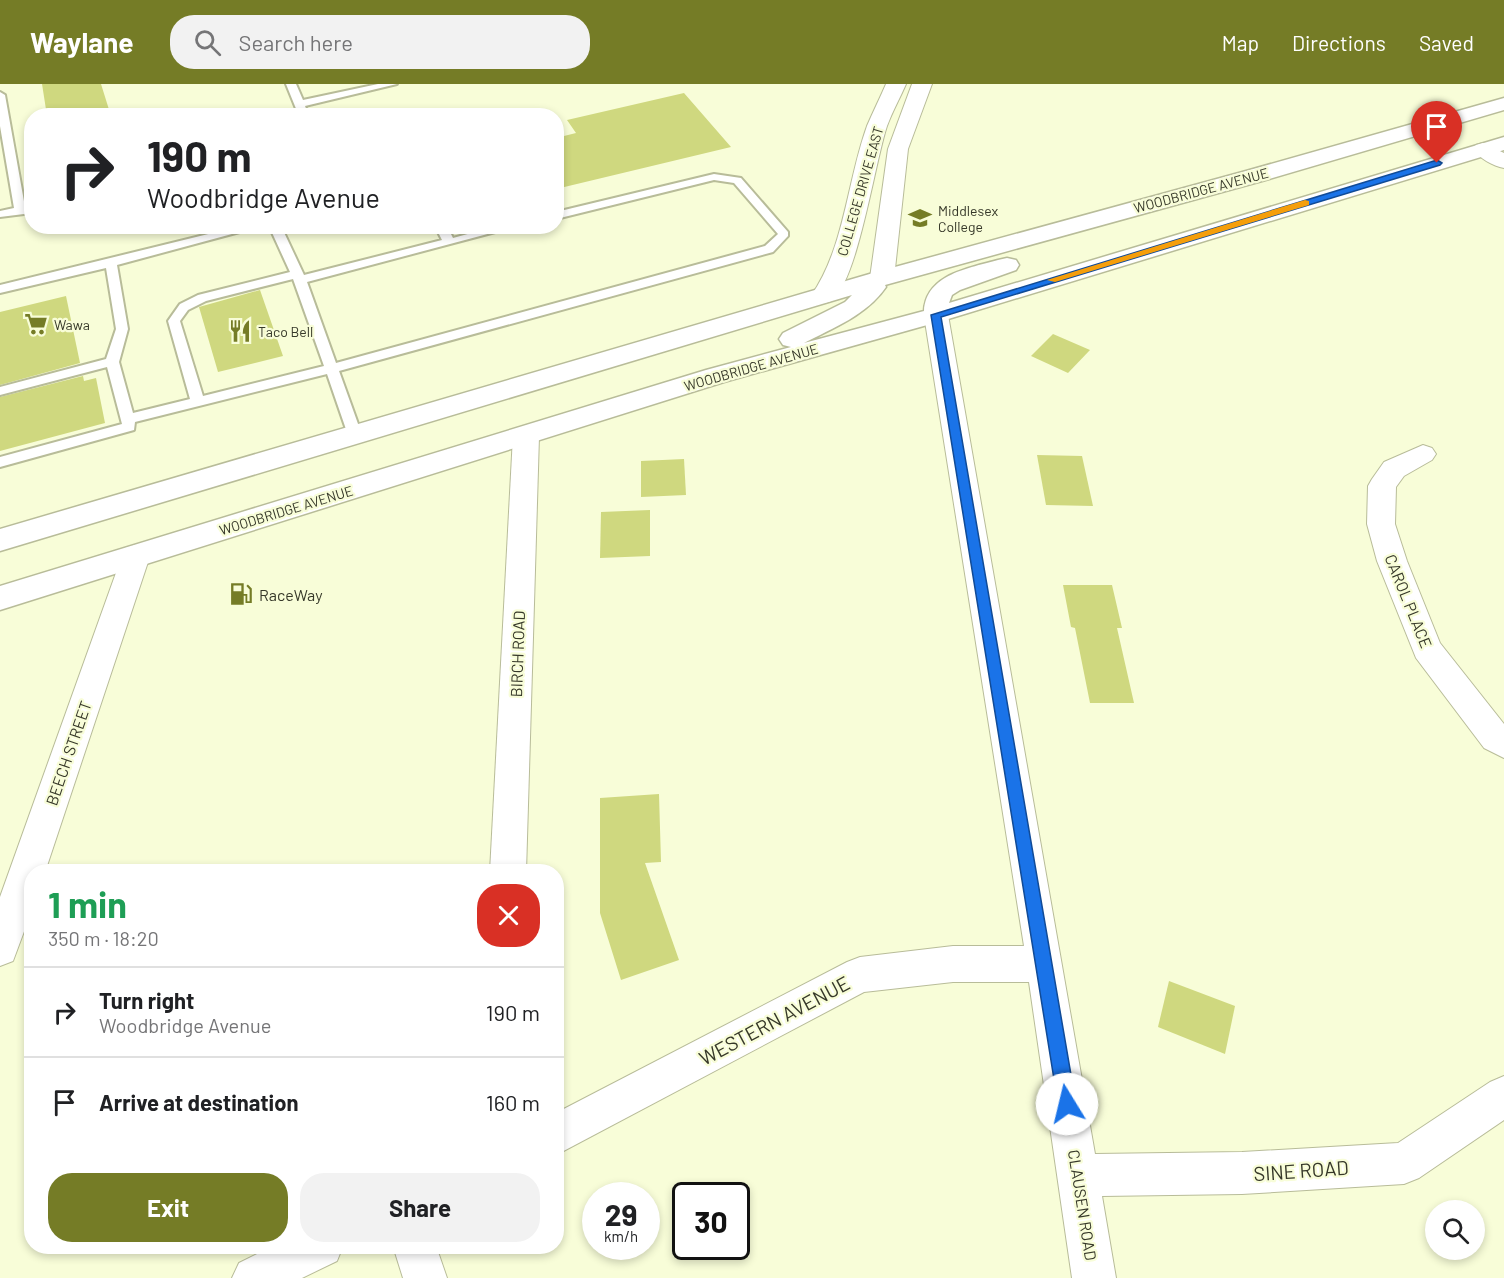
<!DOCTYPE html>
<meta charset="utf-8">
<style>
body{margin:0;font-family:Barlow,sans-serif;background:#f2f2f2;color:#202124;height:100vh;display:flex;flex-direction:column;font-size:22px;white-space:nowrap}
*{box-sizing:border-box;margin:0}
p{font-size:20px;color:#757577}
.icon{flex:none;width:33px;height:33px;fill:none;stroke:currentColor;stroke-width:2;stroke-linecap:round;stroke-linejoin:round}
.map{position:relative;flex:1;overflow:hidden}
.sheet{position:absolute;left:24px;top:780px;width:540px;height:390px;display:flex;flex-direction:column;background:#fff;border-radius:24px;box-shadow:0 3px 9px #0003}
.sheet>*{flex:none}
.top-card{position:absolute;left:24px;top:24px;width:540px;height:126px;border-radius:24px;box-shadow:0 3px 9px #0003;background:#fff;color:#202124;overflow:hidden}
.controls{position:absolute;left:1425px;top:1116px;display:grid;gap:12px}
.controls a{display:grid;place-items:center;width:60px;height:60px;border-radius:50%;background:#fff;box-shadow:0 3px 9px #0003;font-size:30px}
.speed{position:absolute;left:582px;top:1098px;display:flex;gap:12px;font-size:30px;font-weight:700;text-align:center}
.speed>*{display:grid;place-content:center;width:78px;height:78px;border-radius:50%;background:#fff;box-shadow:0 3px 9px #0003;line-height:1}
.speed small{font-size:15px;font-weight:400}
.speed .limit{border:3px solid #111;border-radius:9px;background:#fff;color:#111}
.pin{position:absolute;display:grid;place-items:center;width:51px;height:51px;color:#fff;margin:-62px -26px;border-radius:50% 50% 50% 0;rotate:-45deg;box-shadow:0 0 6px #0007}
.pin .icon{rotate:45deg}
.me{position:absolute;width:66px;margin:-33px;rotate:351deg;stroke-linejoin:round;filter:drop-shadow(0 0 4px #0008)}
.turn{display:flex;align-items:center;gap:21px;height:126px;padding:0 24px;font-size:27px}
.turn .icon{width:78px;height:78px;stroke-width:2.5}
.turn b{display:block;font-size:42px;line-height:51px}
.round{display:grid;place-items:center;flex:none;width:63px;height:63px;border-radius:24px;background:#f2f2f2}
.headline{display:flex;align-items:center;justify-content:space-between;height:102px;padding:0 24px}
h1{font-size:36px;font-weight:700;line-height:45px;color:#1e9e55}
.primary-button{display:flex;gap:12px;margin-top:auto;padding:12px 24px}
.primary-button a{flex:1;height:69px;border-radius:24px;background:#757c26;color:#fff;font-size:24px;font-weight:700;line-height:69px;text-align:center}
.primary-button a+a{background:#f2f2f2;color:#202124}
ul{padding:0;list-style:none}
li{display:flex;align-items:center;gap:18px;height:90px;padding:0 24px;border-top:2px solid #e0e0e0}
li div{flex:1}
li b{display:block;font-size:22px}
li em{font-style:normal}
header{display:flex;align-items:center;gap:36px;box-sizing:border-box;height:84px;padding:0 30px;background:#757c26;color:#fff}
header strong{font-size:28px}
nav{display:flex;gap:33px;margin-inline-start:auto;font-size:21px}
.search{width:420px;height:54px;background:#f2f2f2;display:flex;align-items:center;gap:15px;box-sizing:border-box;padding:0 21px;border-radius:24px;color:#757577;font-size:22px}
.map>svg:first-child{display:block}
.building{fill:#cfd87f}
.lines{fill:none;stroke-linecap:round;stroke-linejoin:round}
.service-casing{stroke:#b8bc99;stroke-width:4}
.minor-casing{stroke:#b8bc99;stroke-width:2}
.primary-casing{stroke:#b8bc99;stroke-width:3}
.service{fill:#fff;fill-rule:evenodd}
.minor{fill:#fff;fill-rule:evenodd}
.primary{fill:#fff;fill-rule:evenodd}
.route{fill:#1a73e8;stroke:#114b97;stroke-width:1.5}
.slow{fill:#f59e0b}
.labels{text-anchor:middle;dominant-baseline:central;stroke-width:4.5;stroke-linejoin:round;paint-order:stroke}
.far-street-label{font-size:14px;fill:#363829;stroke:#f8fdd8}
.far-poi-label{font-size:14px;fill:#363829;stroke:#f8fdd8;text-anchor:start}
.poi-label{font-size:16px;fill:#363829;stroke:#f8fdd8;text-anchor:start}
.street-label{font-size:16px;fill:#363829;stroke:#f8fdd8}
.near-street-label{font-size:20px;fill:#363829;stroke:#f8fdd8}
</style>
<header>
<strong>Waylane</strong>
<div class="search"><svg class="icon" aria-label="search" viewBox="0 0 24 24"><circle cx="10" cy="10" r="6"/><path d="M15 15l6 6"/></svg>Search here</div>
<nav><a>Map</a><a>Directions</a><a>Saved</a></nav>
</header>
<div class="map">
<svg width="1504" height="1194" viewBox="0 0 1504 1194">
<rect width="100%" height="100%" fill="#f8fdd8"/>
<g class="building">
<path d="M42,0H101L111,32H47Z"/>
<path d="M684,9L731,63L556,105V54L576,49L567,36Z"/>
<path d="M260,206L283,272L218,288L199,223Z"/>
<path d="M66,212L80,279L0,301V228Z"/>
<path d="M1053,250L1090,266L1068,289L1031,272Z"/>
<path d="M83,292L84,297L96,294L105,339L0,367V313Z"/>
<path d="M1037,371L1082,372L1093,422L1046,421Z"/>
<path d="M684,375L686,411L641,413V377Z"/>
<path d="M650,426V472L600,474L601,428Z"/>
<path d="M1063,501H1112L1122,544H1117L1134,619H1090L1075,544L1071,543Z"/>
<path d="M659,710L661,778L645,779L679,876L621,896L600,829V714Z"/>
<path d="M1169,897L1235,922L1225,970L1158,943Z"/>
</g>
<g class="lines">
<g class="service-casing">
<g id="service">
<path d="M286,0H296L303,16L378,0H397L305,22L309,32H299Z"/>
<path d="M0,8L5,11L25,123L32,122V129L0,133V127L14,124L0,42Z"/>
<path d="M714,90L741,94L788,148V152L773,168L339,287L362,351L360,354L355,356L348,351L327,290L135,338L134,346L0,383V373L122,340L107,283L0,311V303L106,275L116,245L106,184L0,209V201L241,142H262L117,181L128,245L119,278L133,329L190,315L168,237L180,220L198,211L290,188L269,142H281L304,191L442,156L435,142H447L453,154L497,142H518L307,198L336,279L765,162L778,150L734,99L714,96L556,135V128ZM293,195L324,282L203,312L180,237L188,226L206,217Z"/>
</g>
</g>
<g class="minor-casing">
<g id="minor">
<path d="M886,0H906C900,14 892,28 887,42C875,77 858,196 832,216C827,220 821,218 815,217L811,212C845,163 847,97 867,42C873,28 880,14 886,0Z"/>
<path d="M912,0H932L908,65L894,194L890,199L882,201L874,199L870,194L888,65Z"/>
<path d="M1483,59L1504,69V84C1493,82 1479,74 1473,65L1476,61Z"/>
<path d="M936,224L944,226L948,231L1095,1070L1242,1068L1398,1059L1490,998L1504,992V1036L1419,1094L1404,1100L1242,1110L1102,1112L1116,1194H1072L1029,898H953L864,908L556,1071V1029L847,878L860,873L953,862H1024L924,231L928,226Z"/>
<path d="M526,343L535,346L539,352L526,788H490L513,352L517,346Z"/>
<path d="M1423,361L1432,364L1436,370L1432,376L1404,392L1396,403L1395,440L1407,477L1440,559L1504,640V674L1484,664L1416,574L1377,477L1367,440L1368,402L1372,395L1384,378Z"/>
<path d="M136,461L146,464L150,472L45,788H32V826L13,877L0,882V813L122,472L126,464Z"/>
<path d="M273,1162H343L337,1177L302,1194H232L239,1179Z"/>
<path d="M393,1162H436L447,1194H403Z"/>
</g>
</g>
<g class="primary-casing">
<path id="primary" d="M1504,14V26L1262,97L885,201L886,203C867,231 833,244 804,259L924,227C926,190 970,184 998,176L1007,174L1016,176L1019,181L1016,186L960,206L952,211L949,219L1504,53V66L945,236L724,298L0,526V502L706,286L791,263L783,261L779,255L783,249L845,218L852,211L0,467V445L873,189L1246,87Z"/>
</g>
<use href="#service" class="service"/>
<use href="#minor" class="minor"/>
<use href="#primary" class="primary"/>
</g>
<path class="route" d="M1437,76L1442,79L1440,81L941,233L1076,1020L1073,1027L1067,1029L1061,1027L1058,1020L931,231Z"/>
<path class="slow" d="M1305,116L1309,117V121L1055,198L1047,196Z"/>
<defs>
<g id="university-bare" transform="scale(1.8)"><path d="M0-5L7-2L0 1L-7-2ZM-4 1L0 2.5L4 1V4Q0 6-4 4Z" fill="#757c26" stroke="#f8fdd8" stroke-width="2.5" paint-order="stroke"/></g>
<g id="supermarket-bare" transform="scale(1.8)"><path d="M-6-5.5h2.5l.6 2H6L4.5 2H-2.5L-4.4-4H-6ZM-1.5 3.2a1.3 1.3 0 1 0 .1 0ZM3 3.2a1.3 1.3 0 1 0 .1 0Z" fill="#757c26" stroke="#f8fdd8" stroke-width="2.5" paint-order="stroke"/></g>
<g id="restaurant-bare" transform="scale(1.8)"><path d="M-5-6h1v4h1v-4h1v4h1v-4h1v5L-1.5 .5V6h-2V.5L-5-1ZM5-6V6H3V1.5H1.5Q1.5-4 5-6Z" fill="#757c26" stroke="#f8fdd8" stroke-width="2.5" paint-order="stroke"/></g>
<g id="fuel-bare" transform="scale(1.8)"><path d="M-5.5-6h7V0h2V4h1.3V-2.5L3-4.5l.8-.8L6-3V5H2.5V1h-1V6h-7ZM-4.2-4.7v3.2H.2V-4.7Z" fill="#757c26" stroke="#f8fdd8" stroke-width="2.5" paint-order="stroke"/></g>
</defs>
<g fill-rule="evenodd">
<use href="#university-bare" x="920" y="134"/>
<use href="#supermarket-bare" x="36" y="240"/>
<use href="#restaurant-bare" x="240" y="247"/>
<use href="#fuel-bare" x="241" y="510"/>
</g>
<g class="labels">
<g class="far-street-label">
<text transform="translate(1201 106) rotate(-15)">WOODBRIDGE AVENUE</text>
<text transform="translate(860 107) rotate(-74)">COLLEGE DRIVE EAST</text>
<text transform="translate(751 283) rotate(-16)">WOODBRIDGE AVENUE</text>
<text transform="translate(286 426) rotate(-17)">WOODBRIDGE AVENUE</text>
</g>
<g class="far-poi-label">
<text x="938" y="126">Middlesex<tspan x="938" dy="16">College</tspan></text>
<text x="54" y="240">Wawa</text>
<text x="258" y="247">Taco Bell</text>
</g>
<g class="poi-label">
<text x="259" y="510">RaceWay</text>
</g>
<g class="street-label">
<text transform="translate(1409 517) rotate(68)">CAROL PLACE</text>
<text transform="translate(517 570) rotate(-88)">BIRCH ROAD</text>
<text transform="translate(68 669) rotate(-71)">BEECH STREET</text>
<text transform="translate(1083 1121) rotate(81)">CLAUSEN ROAD</text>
</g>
<g class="near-street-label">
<text transform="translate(774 936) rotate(-28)">WESTERN AVENUE</text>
<text transform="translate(1301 1086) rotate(-4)">SINE ROAD</text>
</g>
</g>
</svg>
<div class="controls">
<a><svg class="icon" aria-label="search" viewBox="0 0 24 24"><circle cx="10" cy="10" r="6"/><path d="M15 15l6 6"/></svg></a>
</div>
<div class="speed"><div>29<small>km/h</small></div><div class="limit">30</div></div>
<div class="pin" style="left:1437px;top:79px;background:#d93025"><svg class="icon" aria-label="arrive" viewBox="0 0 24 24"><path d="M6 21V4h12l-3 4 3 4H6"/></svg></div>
<svg class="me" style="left:1067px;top:1020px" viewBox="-20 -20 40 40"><circle r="19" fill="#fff"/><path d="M0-13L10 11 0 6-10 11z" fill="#1a73e8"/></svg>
<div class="top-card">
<div class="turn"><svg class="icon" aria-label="right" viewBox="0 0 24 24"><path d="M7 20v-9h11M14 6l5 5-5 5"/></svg><div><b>190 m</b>Woodbridge Avenue</div></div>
</div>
<section class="sheet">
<div class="headline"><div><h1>1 min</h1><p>350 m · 18:20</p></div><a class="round" style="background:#d93025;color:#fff"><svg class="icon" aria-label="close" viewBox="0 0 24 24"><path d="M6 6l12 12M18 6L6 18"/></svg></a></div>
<ul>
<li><svg class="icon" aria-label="right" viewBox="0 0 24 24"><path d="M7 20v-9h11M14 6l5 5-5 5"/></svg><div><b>Turn right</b><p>Woodbridge Avenue</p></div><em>190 m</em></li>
<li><svg class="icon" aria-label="arrive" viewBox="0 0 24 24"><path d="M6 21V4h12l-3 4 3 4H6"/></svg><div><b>Arrive at destination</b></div><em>160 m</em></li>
</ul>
<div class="primary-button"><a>Exit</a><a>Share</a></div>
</section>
</div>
